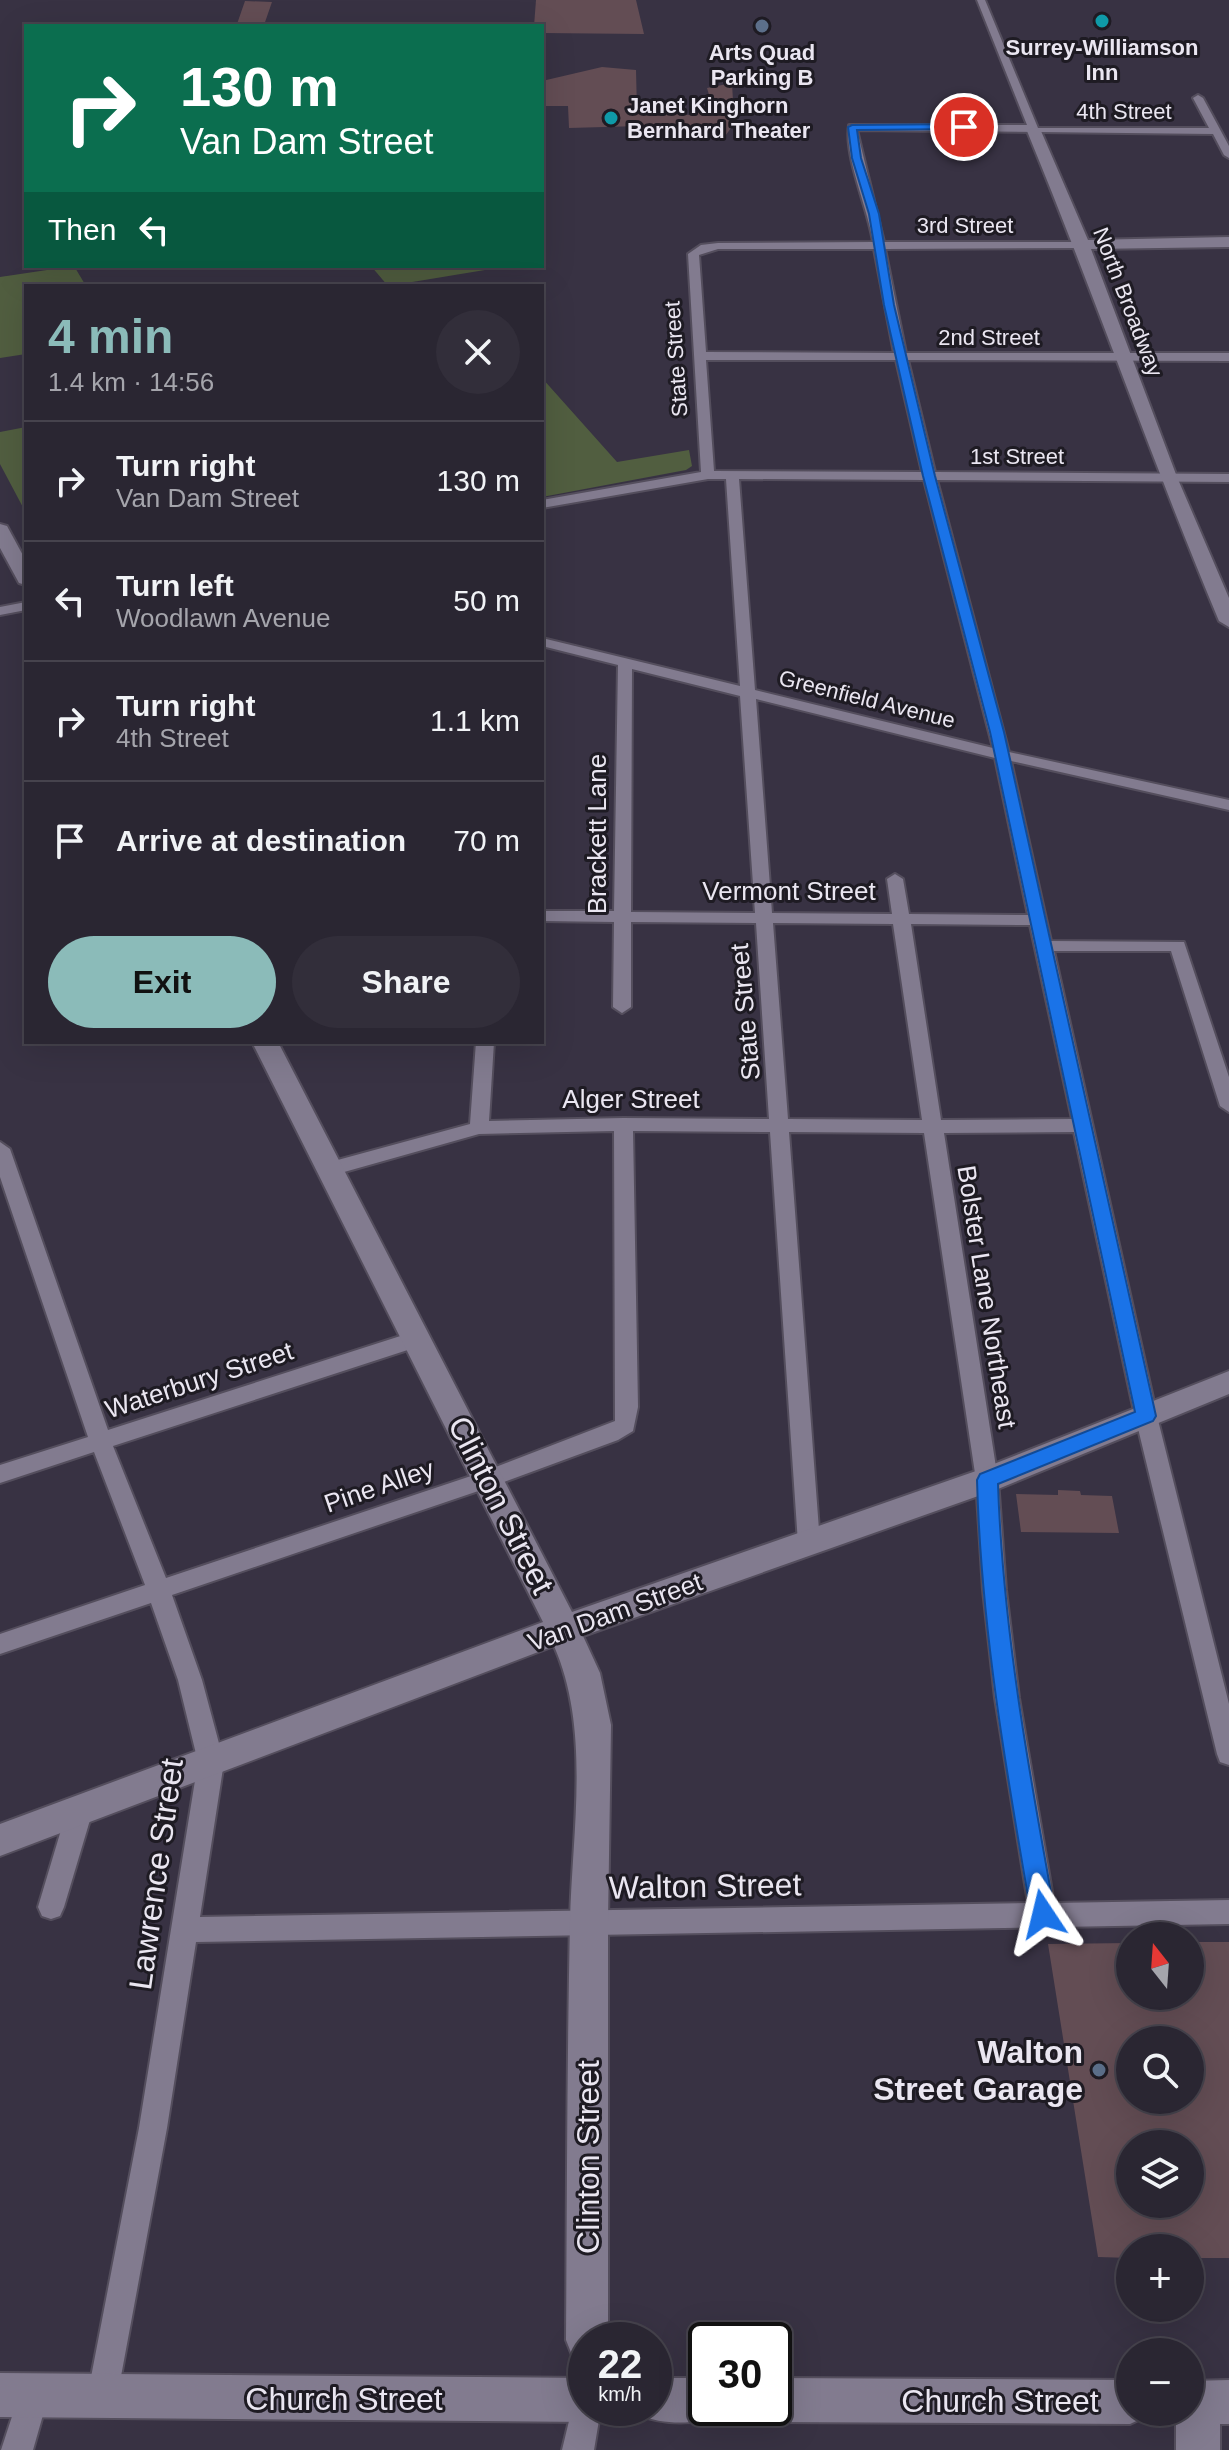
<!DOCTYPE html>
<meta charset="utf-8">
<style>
body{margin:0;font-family:Arial,sans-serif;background:#322e3a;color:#f1f3f6;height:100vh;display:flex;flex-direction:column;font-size:30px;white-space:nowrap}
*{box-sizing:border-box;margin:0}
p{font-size:26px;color:#a5a5ac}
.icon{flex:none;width:44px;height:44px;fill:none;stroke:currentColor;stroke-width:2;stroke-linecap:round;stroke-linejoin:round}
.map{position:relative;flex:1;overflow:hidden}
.side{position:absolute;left:24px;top:284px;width:520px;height:760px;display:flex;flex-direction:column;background:#2a2632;border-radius:0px;box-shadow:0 8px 32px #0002,0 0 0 2px #46434d}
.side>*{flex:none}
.top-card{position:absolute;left:24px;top:24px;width:520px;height:244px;border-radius:0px;box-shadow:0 8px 32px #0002,0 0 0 2px #46434d;background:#0b6e4f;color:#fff;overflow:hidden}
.needle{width:52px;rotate:343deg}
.fabs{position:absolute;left:1116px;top:1922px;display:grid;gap:16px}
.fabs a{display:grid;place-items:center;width:88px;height:88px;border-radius:50%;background:#2a2632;box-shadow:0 8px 32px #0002,0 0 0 2px #46434d;font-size:40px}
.speed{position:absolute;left:568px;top:2322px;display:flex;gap:16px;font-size:40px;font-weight:700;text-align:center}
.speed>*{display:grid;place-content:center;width:104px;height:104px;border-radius:50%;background:#2a2632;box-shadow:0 8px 32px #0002,0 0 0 2px #46434d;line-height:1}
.speed small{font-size:20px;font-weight:400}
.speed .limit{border:4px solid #111;border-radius:12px;background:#fff;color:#111}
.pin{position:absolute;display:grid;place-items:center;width:68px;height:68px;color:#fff;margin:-34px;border:4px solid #fff;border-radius:50%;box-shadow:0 2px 8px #0007}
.me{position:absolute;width:88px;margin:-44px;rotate:350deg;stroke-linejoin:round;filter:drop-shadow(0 0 6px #0008)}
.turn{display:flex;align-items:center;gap:28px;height:168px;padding:0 24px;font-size:36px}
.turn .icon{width:104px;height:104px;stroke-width:2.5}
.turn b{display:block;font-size:56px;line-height:68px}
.then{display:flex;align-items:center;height:76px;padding:0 24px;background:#0003;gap:16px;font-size:30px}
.round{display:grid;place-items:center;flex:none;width:84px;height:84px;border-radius:42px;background:#322e3a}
.summary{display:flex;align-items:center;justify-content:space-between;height:136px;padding:0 24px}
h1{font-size:48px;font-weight:700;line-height:60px;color:#8bbbb9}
.action{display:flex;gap:16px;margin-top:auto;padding:16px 24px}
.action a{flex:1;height:92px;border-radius:48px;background:#8bbbb9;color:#111;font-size:32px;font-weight:700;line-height:92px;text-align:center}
.action a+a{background:#322e3a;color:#f1f3f6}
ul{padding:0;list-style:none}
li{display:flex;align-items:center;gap:24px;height:120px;padding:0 24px;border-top:2px solid #46434d}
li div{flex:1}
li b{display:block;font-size:30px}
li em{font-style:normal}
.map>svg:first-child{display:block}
.green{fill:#515e40}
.building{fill:#634d54;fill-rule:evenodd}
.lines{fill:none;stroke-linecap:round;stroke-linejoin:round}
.street-casing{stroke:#544e5d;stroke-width:4}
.secondary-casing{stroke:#544e5d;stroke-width:4}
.street{fill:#827b8f;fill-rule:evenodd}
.secondary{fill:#827b8f;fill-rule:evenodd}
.route{fill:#1a73e8;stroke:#114b97;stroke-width:2}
.culture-dot{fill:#0f9aa8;stroke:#1e1b23;stroke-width:3}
.service-dot{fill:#5c6f8a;stroke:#1e1b23;stroke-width:3}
.labels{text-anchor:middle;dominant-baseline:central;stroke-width:6;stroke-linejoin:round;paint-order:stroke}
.far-poi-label{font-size:22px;font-weight:bold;fill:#eae6f1;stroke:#1e1b23}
.far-street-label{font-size:22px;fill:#eae6f1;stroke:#1e1b23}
.street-label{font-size:26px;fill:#eae6f1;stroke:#1e1b23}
.near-street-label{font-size:32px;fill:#eae6f1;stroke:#1e1b23}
.near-poi-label{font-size:32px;font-weight:bold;fill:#eae6f1;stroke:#1e1b23;text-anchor:end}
</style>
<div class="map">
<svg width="1229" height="2450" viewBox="0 0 1229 2450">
<rect width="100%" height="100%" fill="#383243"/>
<g class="green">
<path d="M74,266L86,286H26V354L0,358V277Z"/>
<path d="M371,266H488L491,269L388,286Z"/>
<path d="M542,378L617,462L689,450L692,466L686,470L542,497Z"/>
<path d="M26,427V513L0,464V432Z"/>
</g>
<g class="building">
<path d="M536,0H636L644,34L542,33V26H534Z"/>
<path d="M245,1L272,2L264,25L237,24Z"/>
<path d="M602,67L636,70L637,111L691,115L712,105L707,88L732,83L733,101L739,117L723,139L695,134L692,137L640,126L569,128L568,106H542V81Z"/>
<path d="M1058,1490L1080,1491L1081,1495L1112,1496L1119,1533L1021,1532L1016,1494L1058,1495Z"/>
<path d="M1190,1942H1229V2258H1190V2248H1130V2258L1098,2257L1048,1944L1130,1943V1996H1190ZM1130,2040H1190V2100H1130ZM1130,2144H1190V2204H1130Z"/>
</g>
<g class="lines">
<g class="street-casing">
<g id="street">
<path d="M977,0H985L1038,128H1209L1193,98L1198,95L1203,98L1229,146V158L1224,155L1213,134L857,130L884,242H1082L1087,245L1082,248L885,249L906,353H1229V361L908,360L935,472L1229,474V482L937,480L1009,752L1229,800V810L1011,761L1051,941L1184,942L1229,1077V1112L1220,1106L1171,951H1054L1157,1416L1229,1704V1765L1220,1762L1217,1754L1135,1416L1074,1132L944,1133L998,1480L1006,1590L1019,1698L1054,1903L1229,1900V1924L196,1942L167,2128L117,2398L113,2409L102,2413L91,2409L87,2398L139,2128L198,1762L178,1680L151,1603L0,1654V1634L145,1585L94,1452L0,1483V1465L88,1437L0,1177V1142L10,1149L108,1430L416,1331L423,1333L427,1339L423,1345L113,1446L166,1578L480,1473L615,1421L614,1131L479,1134L330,1176L320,1169L323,1164L470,1124L476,1042H494L489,1121L623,1118L769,1119L756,923L631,922V1007L622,1013L613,1007L614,922L542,921V911H614L618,665L542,646V638L740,686L726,479H708L542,508V500L701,472L688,254L701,245L718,243L873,242C868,208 844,157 849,125H1027ZM874,249L894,353L706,352L699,255L718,249ZM706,360H896L922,472L714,471ZM739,479L924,480L993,748L755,690ZM632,669L740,696L755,913L631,912ZM756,699L995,758L1028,915L909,914L903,879L895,874L887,879L892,914L772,913ZM773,923L893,924L922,1120L788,1119ZM911,924L1030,925L1072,1119L941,1120ZM633,1131L770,1132L798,1543L801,1550L809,1552L817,1550L820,1543L789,1132L924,1133L976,1480L983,1590L995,1698L1028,1903L200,1917L224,1762L202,1680L172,1595L496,1485L618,1440L633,1431L638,1407Z"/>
<path d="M26,602V610L0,615V607Z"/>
<path d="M80,1799L89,1802L93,1810L64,1907L60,1916L51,1919L42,1916L38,1907L67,1810L71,1802Z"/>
<path d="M34,2379L45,2383L49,2394L33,2450H1L23,2383Z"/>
<path d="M586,2391V2408H601L594,2450H562L575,2396Z"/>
</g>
</g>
<g class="secondary-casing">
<g id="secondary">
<path d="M1034,127L1041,131L1088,240L1229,237V247L1091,249L1177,477L1229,598V627L1219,621C1151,459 1094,293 1027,131Z"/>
<path d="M0,524L7,526L26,561V585L19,583L0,548Z"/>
<path d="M252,1042H278L572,1612L976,1471L1229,1371V1394L998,1489L583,1636L600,1673L611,1725L608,1922V2340H586V2361L572,2355L566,2340C567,2201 567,2061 570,1922C572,1832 591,1730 554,1646L0,1856V1824L543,1622Z"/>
<path d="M0,2373L586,2378V2408H604L601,2415L586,2422L0,2417Z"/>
<path d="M654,2378H706V2408H724L721,2415C697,2425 663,2425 639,2415L636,2408H654Z"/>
<path d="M774,2378L1130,2380V2412H1148L1145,2417L1130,2424L774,2422L759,2415L756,2408H774Z"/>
<path d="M1229,2380V2424H1220V2450H1176V2419L1172,2412H1190V2381Z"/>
</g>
</g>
<use href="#street" class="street"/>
<use href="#secondary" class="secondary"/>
</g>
<path class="route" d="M964,124L967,129L857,130L861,158L879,214L894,305L935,476L1004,732L1156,1416L1153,1421L998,1484C1003,1630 1029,1772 1055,1914L1051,1922L1043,1926L1034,1922L1031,1914C1006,1770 981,1627 977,1480L980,1474L1135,1412L990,732L923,476L884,305L869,214L852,158L848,127L852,125Z"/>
<g class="culture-dot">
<circle cx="1102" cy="21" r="8"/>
<circle cx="611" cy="118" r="8"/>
</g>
<g class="service-dot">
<circle cx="762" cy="26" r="8"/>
<circle cx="1099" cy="2070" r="8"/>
</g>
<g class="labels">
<g class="far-poi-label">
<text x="1102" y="47">Surrey-Williamson<tspan x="1102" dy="25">Inn</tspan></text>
<text x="762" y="52">Arts Quad<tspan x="762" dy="25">Parking B</tspan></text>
<text x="627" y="105" text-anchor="start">Janet Kinghorn<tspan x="627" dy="25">Bernhard Theater</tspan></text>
</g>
<g class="far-street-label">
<text x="1124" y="111">4th Street</text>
<text x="965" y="225">3rd Street</text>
<text transform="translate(1128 302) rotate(69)">North Broadway</text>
<text x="989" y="337">2nd Street</text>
<text transform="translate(676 359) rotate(-94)">State Street</text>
<text x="1017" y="456">1st Street</text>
<text transform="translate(867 699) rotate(14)">Greenfield Avenue</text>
</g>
<g class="street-label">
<text transform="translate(597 834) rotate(-90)">Brackett Lane</text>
<text x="789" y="891">Vermont Street</text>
<text transform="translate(745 1012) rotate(-95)">State Street</text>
<text x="631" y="1099">Alger Street</text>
<text transform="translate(987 1297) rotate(81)">Bolster Lane Northeast</text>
<text transform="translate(199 1380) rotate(-18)">Waterbury Street</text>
<text transform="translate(379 1486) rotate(-19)">Pine Alley</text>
<text transform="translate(615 1612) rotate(-20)">Van Dam Street</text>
</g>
<g class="near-street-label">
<text transform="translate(501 1505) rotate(63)">Clinton Street</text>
<text transform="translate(156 1874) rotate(-82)">Lawrence Street</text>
<text transform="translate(705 1886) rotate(-1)">Walton Street</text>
<text transform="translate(588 2157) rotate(-90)">Clinton Street</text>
<text x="344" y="2399">Church Street</text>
<text x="1000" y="2401">Church Street</text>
</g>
<g class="near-poi-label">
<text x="1083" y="2052">Walton<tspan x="1083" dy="37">Street Garage</tspan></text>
</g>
</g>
</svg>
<div class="fabs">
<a><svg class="needle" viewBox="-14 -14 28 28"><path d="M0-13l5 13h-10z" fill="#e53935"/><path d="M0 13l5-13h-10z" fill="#a5a5ac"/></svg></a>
<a><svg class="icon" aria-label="search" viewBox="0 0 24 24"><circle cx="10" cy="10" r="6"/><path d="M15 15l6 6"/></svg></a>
<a><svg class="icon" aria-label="layers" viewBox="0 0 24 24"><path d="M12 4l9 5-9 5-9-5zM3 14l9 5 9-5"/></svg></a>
<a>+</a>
<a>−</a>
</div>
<div class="speed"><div>22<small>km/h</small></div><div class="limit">30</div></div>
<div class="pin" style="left:964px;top:127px;background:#d93025"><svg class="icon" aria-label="arrive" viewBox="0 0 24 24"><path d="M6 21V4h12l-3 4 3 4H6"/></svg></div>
<svg class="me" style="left:1043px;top:1914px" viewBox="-20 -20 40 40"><path d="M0-17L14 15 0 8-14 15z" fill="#1a73e8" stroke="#fff" stroke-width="4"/></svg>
<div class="top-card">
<div class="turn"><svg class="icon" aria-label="right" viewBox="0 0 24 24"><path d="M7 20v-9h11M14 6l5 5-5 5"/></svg><div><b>130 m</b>Van Dam Street</div></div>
<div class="then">Then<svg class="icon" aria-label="left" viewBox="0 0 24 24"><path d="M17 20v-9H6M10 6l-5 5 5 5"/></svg></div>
</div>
<section class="side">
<div class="summary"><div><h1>4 min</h1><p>1.4 km · 14:56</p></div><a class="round"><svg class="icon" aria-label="close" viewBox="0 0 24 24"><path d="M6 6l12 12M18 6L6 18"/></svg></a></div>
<ul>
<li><svg class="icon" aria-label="right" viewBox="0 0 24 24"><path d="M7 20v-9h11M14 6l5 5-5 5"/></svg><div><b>Turn right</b><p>Van Dam Street</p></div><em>130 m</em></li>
<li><svg class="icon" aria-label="left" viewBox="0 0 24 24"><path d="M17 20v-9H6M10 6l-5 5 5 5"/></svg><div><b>Turn left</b><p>Woodlawn Avenue</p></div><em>50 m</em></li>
<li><svg class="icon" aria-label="right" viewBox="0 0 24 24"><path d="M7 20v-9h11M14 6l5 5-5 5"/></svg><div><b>Turn right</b><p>4th Street</p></div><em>1.1 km</em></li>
<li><svg class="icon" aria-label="arrive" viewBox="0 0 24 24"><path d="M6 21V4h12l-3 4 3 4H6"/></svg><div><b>Arrive at destination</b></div><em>70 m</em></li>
</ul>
<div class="action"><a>Exit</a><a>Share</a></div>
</section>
</div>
